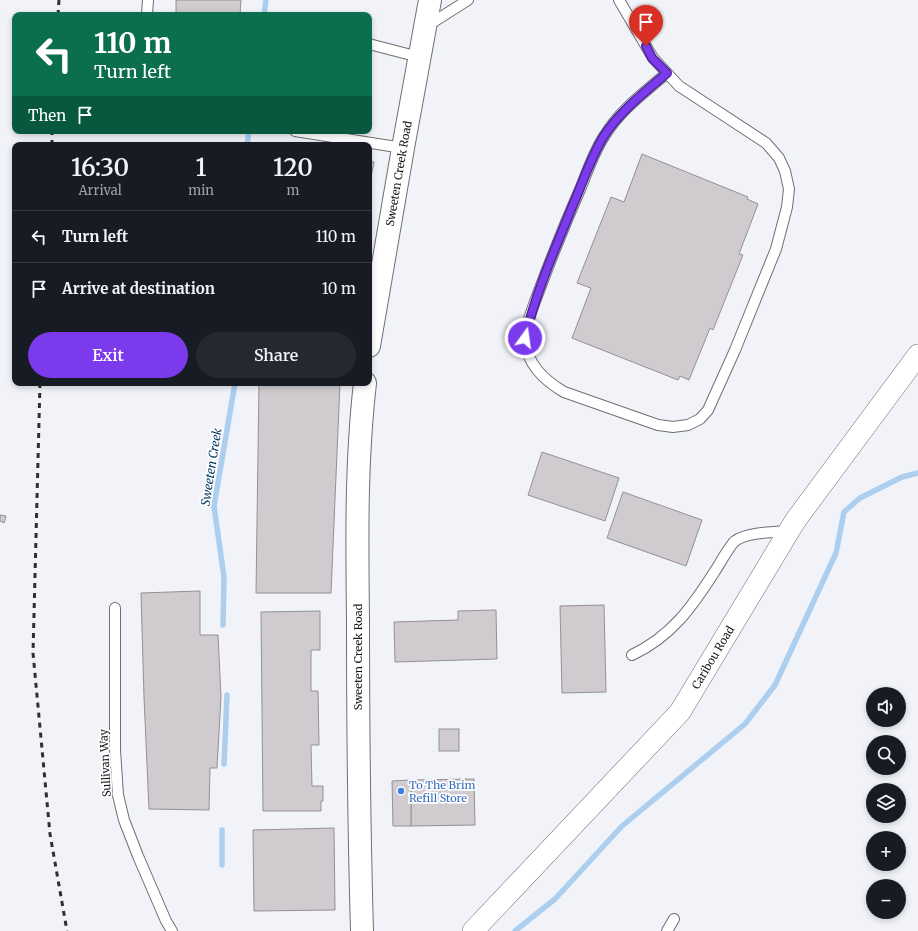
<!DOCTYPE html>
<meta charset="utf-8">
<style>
body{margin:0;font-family:Merriweather,serif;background:#242831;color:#f1f3f6;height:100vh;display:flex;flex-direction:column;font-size:15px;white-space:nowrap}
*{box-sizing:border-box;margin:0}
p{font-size:13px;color:#9ea1a6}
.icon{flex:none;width:22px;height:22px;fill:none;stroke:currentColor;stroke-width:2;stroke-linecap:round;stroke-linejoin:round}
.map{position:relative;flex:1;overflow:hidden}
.details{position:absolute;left:12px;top:142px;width:360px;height:244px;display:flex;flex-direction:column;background:#171b24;border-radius:8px;box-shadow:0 2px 6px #0003}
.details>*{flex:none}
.hud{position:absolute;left:12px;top:12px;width:360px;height:122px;border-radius:8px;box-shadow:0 2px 6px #0003;background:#0b6e4f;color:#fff;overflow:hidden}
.tools{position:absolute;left:866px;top:687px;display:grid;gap:8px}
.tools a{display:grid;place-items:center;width:40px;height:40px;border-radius:50%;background:#171b24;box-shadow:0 2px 6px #0003;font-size:20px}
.pin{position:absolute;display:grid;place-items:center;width:34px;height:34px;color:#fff;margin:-41px -17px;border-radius:50% 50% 50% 0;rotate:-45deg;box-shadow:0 0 4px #0007}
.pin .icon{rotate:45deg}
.me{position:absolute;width:44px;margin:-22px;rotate:14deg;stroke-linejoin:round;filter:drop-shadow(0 0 3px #0008)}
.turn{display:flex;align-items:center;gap:14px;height:84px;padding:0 16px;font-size:18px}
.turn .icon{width:52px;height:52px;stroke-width:2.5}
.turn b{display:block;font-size:28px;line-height:34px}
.then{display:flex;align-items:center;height:38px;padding:0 16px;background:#0003;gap:8px;font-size:15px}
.eta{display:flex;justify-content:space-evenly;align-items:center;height:68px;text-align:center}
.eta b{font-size:24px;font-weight:600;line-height:28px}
.primary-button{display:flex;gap:8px;margin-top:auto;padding:8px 16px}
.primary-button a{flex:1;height:46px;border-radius:24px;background:#7c3aed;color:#fff;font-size:16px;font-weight:600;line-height:46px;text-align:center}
.primary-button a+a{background:#242831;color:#f1f3f6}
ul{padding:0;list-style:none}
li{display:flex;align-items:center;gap:12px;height:52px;padding:0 16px;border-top:1px solid #363941}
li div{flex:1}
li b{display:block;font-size:15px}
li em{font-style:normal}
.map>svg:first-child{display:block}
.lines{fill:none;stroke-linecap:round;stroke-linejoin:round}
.stream{stroke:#acceef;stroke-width:5.5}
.building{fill:#cfcbcf;stroke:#949094}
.lane-casing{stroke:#6d7074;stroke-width:12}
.street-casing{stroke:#6d7074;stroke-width:22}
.secondary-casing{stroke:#6d7074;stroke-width:24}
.lane{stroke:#fff;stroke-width:10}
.street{stroke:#fff;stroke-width:21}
.secondary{stroke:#fff;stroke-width:22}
.rail{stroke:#2e2f30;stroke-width:3;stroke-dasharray:5 5;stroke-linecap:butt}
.route-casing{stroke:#51269a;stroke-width:10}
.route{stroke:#7c3aed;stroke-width:7}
.shop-dot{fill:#3f7fe0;stroke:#fff;stroke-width:1.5}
.labels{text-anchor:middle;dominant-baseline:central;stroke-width:3.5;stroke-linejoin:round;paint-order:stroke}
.street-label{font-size:11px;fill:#171819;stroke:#fff}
.shop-label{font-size:11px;fill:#366cbe;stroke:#fff;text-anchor:start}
.water-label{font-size:12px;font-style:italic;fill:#013861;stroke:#fff}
</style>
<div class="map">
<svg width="918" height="931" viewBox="0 0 918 931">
<rect width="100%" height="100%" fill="#f1f3f8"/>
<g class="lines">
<g class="stream">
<path d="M264,15L266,0"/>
<path d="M247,145L249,131"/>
<path d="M223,625L224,577L214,506L235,383"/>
<path d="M224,764L227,695"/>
<path d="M222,865V830"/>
<path d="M515,931L555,899L622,826L745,724L775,685L836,553L844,512L860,498L902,477L918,473"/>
</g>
</g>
<g class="building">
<path d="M176,0H241L240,15H176Z"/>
<path d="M642,154L748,197L747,199L758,204L739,254L743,255L713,330L710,328L689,380L680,376L678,380L572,338L591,288L577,283L611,197L624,202Z"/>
<path d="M369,161L374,162L370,182H369Z"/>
<path d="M259,383H340L331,593H256Z"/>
<path d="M542,452L619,478L605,521L528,495Z"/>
<path d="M623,492L702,520L686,566L607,538Z"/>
<path d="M0,515L6,516L4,523L0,521Z"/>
<path d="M200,591V635H218L221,697L217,768H210L209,810L149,809L144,697L141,593Z"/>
<path d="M604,605L606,692L562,693L560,606Z"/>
<path d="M496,610L497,659L395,662L394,622L458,620V611Z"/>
<path d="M320,611V650H311V691H318L319,745H311L312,786H323V801H321V811H263L261,612Z"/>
<rect x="439" y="729" width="20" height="22"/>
<path d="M474,779L475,825L411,826V780Z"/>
<path d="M411,780V826H393L392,781Z"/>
<path d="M334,828L335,910L254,911L253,830Z"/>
</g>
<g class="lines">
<g class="lane-casing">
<g id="lane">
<path d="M619,0L653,58L679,86L766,143L779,158L785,171L789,189L787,207L776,249L735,350L708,410L700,419L688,425L673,427L658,425L564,392C544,380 526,364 525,338C525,324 537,297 542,283C554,251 567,219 581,187C588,170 594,151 605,135C620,110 645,92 667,73"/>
<path d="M147,15L148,0"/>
<path d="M427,26L468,0"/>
<path d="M369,44L419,57"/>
<path d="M295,131L403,148"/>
<path d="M115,608V750L118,795L124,820L138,856L166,921L172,931"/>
<path d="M632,655C672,636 692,607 715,571C719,565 730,545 735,541C747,532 774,532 789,531"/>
<path d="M667,931L674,919"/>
</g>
</g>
<g class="street-casing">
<g id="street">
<path id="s1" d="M473,931L680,712L795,521L918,355"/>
</g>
</g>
<g class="secondary-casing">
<g id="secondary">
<path id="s2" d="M369,346L403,148L430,0"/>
<path d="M362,931C359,827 358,723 358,619C357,540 356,461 365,383"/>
</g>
</g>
<use href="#lane" class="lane"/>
<use href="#street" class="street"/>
<use href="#secondary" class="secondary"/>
<g class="rail">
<path d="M58,15L59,0"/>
<path d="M52,145V131"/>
<path d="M40,383L33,653L50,834L67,931"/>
</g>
</g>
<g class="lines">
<g class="route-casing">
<path id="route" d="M525,338C536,292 555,249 573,205C583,182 591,157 604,136C620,111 645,92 667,73L652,58L646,46"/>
</g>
<use href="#route" class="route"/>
</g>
<circle class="shop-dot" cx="401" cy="791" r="4"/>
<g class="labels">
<g class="street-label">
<text stroke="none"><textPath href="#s2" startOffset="175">Sweeten Creek Road</textPath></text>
<text transform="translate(358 657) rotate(-90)">Sweeten Creek Road</text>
<text stroke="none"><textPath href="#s1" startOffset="365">Caribou Road</textPath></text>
<text transform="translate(105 763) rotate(-93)">Sullivan Way</text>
</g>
<g class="shop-label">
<text x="409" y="785">To The Brim<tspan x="409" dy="13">Refill Store</tspan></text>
</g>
<g class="water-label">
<text transform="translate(211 467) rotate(-81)">Sweeten Creek</text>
</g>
</g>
</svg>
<div class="tools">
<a><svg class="icon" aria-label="sound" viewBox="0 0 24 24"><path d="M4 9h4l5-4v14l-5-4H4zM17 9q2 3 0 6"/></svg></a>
<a><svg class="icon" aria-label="search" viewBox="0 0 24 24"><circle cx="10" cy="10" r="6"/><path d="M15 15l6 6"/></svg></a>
<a><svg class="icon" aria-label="layers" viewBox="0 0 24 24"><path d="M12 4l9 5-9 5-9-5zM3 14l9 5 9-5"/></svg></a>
<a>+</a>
<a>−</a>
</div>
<div class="pin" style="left:646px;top:46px;background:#d93025"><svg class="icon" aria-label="arrive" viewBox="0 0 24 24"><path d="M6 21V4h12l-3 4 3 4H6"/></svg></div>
<svg class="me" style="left:525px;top:338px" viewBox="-20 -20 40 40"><circle r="17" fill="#7c3aed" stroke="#fff" stroke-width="3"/><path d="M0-11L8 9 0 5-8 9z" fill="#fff"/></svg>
<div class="hud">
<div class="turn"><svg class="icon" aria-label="left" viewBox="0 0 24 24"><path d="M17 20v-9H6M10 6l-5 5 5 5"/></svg><div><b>110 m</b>Turn left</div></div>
<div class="then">Then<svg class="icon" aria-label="arrive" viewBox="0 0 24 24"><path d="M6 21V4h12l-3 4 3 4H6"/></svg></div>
</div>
<section class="details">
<div class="eta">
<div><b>16:30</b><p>Arrival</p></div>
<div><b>1</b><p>min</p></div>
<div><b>120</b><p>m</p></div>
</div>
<ul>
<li><svg class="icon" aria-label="left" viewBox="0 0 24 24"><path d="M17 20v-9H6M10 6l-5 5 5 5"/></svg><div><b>Turn left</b></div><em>110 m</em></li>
<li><svg class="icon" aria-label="arrive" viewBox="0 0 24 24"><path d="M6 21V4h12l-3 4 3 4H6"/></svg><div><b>Arrive at destination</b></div><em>10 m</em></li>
</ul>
<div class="primary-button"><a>Exit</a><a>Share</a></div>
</section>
</div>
